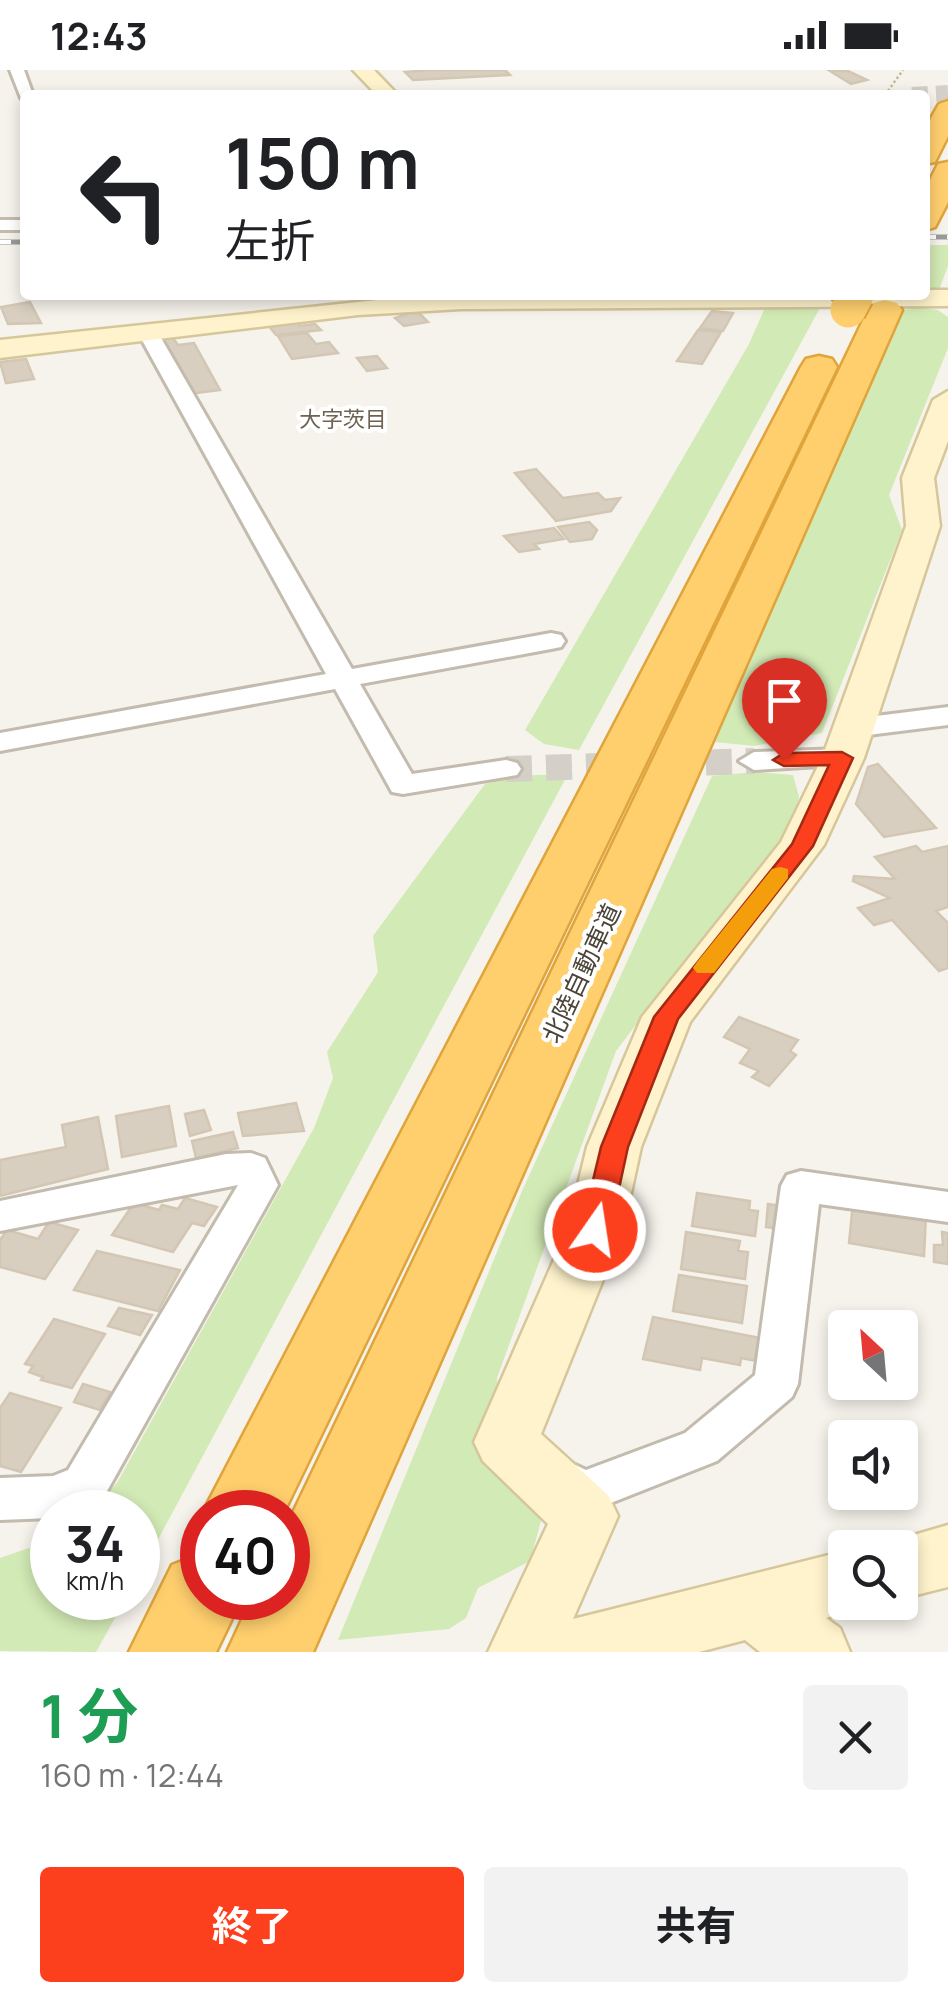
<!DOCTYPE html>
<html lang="ja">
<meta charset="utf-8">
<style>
body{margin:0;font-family:Manrope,"Noto Sans JP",sans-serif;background:#f2f2f2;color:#202124;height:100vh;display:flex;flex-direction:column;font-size:38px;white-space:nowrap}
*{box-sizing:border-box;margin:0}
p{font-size:32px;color:#757577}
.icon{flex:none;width:55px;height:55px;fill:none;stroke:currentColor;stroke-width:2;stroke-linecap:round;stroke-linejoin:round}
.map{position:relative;height:1582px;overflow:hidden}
.details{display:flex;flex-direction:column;background:#fff;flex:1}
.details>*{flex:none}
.guide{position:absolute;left:20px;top:20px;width:910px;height:210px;border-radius:10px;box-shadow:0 5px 15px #0003;background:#fff;color:#202124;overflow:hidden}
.needle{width:65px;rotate:334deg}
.buttons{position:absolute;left:828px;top:1240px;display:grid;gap:20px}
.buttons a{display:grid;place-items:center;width:90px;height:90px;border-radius:10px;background:#fff;box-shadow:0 5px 15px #0003;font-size:50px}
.speed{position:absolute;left:30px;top:1420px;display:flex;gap:20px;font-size:50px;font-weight:700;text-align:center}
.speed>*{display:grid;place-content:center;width:130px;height:130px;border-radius:50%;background:#fff;box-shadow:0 5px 15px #0003;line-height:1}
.speed small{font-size:25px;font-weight:400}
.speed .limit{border:15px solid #d22;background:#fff;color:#111}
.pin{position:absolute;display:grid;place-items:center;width:85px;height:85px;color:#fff;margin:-102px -42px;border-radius:50% 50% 50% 0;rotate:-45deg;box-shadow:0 0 10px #0007}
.pin .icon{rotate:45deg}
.me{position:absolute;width:110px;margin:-55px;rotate:13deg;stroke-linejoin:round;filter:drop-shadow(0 0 8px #0008)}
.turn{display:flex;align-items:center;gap:35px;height:210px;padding:0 40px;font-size:45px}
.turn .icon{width:130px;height:130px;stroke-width:2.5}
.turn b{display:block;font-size:70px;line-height:85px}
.round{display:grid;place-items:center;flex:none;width:105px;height:105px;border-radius:10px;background:#f2f2f2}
.overview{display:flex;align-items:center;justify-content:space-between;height:170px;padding:0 40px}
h1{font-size:60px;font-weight:700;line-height:75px;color:#1e9e55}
.button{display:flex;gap:20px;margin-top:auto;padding:20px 40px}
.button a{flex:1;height:115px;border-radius:10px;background:#fc3f1d;color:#fff;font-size:40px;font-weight:700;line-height:115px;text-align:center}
.button a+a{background:#f2f2f2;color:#202124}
.status{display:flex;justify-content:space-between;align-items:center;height:70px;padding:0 50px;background:#fff;direction:ltr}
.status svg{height:28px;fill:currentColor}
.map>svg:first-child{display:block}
.green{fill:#d2eab5}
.building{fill:#d8cfc1;stroke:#d3c7b4;stroke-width:2.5}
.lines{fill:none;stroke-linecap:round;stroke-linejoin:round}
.street-tunnel-far1{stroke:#d4d0c8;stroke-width:16;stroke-dasharray:16 8;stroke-linecap:butt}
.street-tunnel{stroke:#d4d0c8;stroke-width:26;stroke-dasharray:26 14;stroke-linecap:butt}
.street-casing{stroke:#c2bbae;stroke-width:6}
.secondary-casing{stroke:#d6c79b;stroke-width:5}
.highway-casing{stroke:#e0a43c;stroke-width:5}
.path{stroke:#c4b79f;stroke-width:2.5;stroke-dasharray:2.5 2.5;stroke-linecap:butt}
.street{fill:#fff;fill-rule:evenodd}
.secondary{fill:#fff3cd;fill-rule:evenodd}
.highway{fill:#ffcf6e;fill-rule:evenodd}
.rail-casing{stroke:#9a9a9a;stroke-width:5}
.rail{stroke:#fff;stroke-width:4;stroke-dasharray:11;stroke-linecap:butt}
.highway-bridge-casing{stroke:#e0a43c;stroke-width:39;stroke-linecap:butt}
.highway-bridge{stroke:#ffcf6e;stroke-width:35}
.route{fill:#fc3f1d;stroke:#a42913;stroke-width:2.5}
.slow{fill:#f59e0b}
.labels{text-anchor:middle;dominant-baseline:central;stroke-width:8;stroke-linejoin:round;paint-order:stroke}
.far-neighbourhood-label{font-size:22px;fill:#6e6250;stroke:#fff}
.street-label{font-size:25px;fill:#4b4439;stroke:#fff}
</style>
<div class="status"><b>12:43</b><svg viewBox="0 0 49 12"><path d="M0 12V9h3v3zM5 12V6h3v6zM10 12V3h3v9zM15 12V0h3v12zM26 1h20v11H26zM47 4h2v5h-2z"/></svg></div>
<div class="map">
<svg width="948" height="1582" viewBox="0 0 948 1582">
<rect width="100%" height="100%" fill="#f6f3ec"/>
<g class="green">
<path d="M929,175H948V196L939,220L925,222Z"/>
<path d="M781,235L821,236L579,680L544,674L525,660L749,274L764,240Z"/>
<path d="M917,237L938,240L948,247V278L889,425L902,460L822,663L754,676L715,672L901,241Z"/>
<path d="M755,702L793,705L799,727L788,772L740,837L661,922L616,981L497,1308L502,1372L530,1419L541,1451L530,1491L478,1518L466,1548L449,1559L338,1570L522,1121L712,706Z"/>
<path d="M568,704L138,1507V1442H90L117,1413L314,1058L333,1008L327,982L378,902L373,866L485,714L511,706Z"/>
<path d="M52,1470V1528H126L96,1582L0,1581V1488Z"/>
</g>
<g class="building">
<path d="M431,0H505L510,5L413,10L405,2Z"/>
<path d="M830,1H848L867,10L851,14Z"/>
<path d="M30,232L41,253L8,254L1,237Z"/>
<path d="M712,241L733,243L723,261L700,258Z"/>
<path d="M413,242L419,243L428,252L404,256L395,248Z"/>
<path d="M297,251L300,256L315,254L321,260L276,265L268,255Z"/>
<path d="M698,260L721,262L702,294L677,291Z"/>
<path d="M307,263L316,274L329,272L338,283L292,289L278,266Z"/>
<path d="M172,267L178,275L194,273L220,320L189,324L159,268Z"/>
<path d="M377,286L387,298L367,301L357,288Z"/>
<path d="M26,289L34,309L6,313L0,292Z"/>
<path d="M536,399L563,428L598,423L605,430L620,428L611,441L556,451L515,403Z"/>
<path d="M589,452L597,460L592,469L570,472L558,457Z"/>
<path d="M554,458L564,469L534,474L539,479L519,482L504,466Z"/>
<path d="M878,694L936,758L884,767L856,734L868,697Z"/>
<path d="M916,776L922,782L948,776V837L936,841L948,853V898L939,901L892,850L874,855L858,838L890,828L853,811L854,806L895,809L875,787Z"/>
<path d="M739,947L798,970L790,981L796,985L769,1016L752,1007L759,1001L740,993L750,979L724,967Z"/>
<path d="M296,1033L304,1061L243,1066L238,1043Z"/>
<path d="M169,1036L176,1076L122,1087L116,1046Z"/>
<path d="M204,1040L211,1060L190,1066L185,1044Z"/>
<path d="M98,1047L108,1099L0,1126V1090L66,1077L62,1055Z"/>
<path d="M233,1062L238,1078L196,1088L192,1071Z"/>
<path d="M697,1123L750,1131L749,1140L758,1141L755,1166L692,1156Z"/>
<path d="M185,1128L217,1137L204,1156L192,1153L173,1182L112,1165L134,1133L159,1140L162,1135L178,1139Z"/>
<path d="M853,1133L926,1145L924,1186L849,1173Z"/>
<path d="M768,1134L788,1137L786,1160L766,1157Z"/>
<path d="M49,1152L78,1160L45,1209L0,1197V1170L7,1160L38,1169Z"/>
<path d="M686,1162L740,1171L738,1181L748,1182L745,1209L681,1199Z"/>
<path d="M942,1162L948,1163V1194L934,1192V1175H943Z"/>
<path d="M97,1181L180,1200L158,1241L74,1220Z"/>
<path d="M679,1205L747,1216L742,1253L673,1241Z"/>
<path d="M119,1238L152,1245L140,1265L108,1256Z"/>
<path d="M653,1247L781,1272L777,1295L741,1288L740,1295L702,1288L700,1300L643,1289Z"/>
<path d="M54,1249L105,1264L72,1318L41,1310L43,1307L29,1302L33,1296L25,1294Z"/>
<path d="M83,1314L110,1322L100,1340L74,1332Z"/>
<path d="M10,1323L61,1338L21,1402L0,1396V1338Z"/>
</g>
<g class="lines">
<path class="street-tunnel-far1" d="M912,25L948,23"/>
<path class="street-tunnel" d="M506,699L754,691"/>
<g class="street-casing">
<g id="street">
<path d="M10,0H24L33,25L21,28Z"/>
<rect x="0" y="150" width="25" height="10"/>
<path d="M147,255L157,261L352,599L551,563L561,565L565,571L561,577L551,579L360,614L412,704L506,690L517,693L521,699L517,705L403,724L392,722L335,619L0,681V663L326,604L137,261Z"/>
<path d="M948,637V655L852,667L837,658L852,649Z"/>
<path d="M843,679L858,688L854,694L754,700L739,691L754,682Z"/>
<path d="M251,1083L265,1088L278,1115L102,1430L68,1442H52V1448L0,1450V1408L53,1406L68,1400L238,1115L0,1161V1131L226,1084Z"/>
<path d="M801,1101L948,1122V1152L819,1134L798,1314L792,1327L717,1391L598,1438L581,1444L543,1422L537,1408L543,1394L560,1388L586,1400L685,1363L755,1305L781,1116L787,1105Z"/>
</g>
</g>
<g class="secondary-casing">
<g id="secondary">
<path d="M353,0H374L398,25H377Z"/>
<path d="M925,220H948V236L461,239L358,245L0,288V270L425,225H925Z"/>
<path d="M948,321V371L934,408L940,456L864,688L824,775L690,952L641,1077L623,1160L541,1364L608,1425L618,1446L573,1549L845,1481V1532H870L826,1548L840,1558L850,1582H760L745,1570L699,1582H488L548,1454L483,1391L474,1372L567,1160L587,1077L642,947L781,772L822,688L906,456L902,408L933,330Z"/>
<path d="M948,1455V1517L900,1529V1478L876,1476Z"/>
</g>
</g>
<g class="highway-casing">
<g id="highway">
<path d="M948,31V66L935,92L925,94V59L939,34Z"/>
<path d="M948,92V132L935,157L925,160V120L938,94Z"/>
<path d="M885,230L897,233L902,240L313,1582H227L252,1528H288V1453L868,240L873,233Z"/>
<path d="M819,286L832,289L837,297L284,1442H203L801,297L806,289Z"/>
<path d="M202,1483V1528H242L216,1582H129L172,1495Z"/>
</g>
</g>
<path class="path" d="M885,25L903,0"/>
<use href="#street" class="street"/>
<use href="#secondary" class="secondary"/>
<use href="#highway" class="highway"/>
<g class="rail-casing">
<g id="rail">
<path d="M925,167H948"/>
<path d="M0,172H25"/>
</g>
</g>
<use href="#rail" class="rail"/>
<g class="highway-bridge-casing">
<path id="highway-bridge" d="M848,240L856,225"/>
</g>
<use href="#highway-bridge" class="highway-bridge"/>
</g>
<path class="route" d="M842,682L853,688L813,776L678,949L628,1077L610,1160L605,1168H585L581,1160L601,1077L654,947L792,774L829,695L784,696L773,690L784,683Z"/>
<path class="slow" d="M780,797L788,799V808L714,903H697L693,898L697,892L772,799Z"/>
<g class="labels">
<g class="far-neighbourhood-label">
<text x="343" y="349">大字茨目</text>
</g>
<g class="street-label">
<text transform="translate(581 903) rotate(-65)">北陸自動車道</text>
</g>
</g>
</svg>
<div class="buttons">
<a><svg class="needle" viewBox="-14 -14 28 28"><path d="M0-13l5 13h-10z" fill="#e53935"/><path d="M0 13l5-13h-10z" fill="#757577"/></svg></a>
<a><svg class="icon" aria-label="sound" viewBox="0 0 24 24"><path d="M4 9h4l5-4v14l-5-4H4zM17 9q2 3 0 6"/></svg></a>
<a><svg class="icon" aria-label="search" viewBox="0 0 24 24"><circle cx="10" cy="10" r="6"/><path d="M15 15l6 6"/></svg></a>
</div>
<div class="speed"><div>34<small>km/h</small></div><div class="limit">40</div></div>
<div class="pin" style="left:784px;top:690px;background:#d93025"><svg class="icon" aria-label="arrive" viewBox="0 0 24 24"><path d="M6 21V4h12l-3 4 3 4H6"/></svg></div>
<svg class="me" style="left:595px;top:1160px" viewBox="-20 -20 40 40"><circle r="17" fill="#fc3f1d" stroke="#fff" stroke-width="3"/><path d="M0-11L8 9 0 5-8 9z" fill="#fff"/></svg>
<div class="guide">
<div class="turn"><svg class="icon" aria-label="left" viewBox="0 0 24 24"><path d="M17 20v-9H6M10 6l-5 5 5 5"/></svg><div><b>150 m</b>左折</div></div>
</div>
</div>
<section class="details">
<div class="overview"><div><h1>1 分</h1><p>160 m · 12:44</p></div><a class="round"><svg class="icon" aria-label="close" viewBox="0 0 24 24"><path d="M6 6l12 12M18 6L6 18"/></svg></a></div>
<div class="button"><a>終了</a><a>共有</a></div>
</section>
